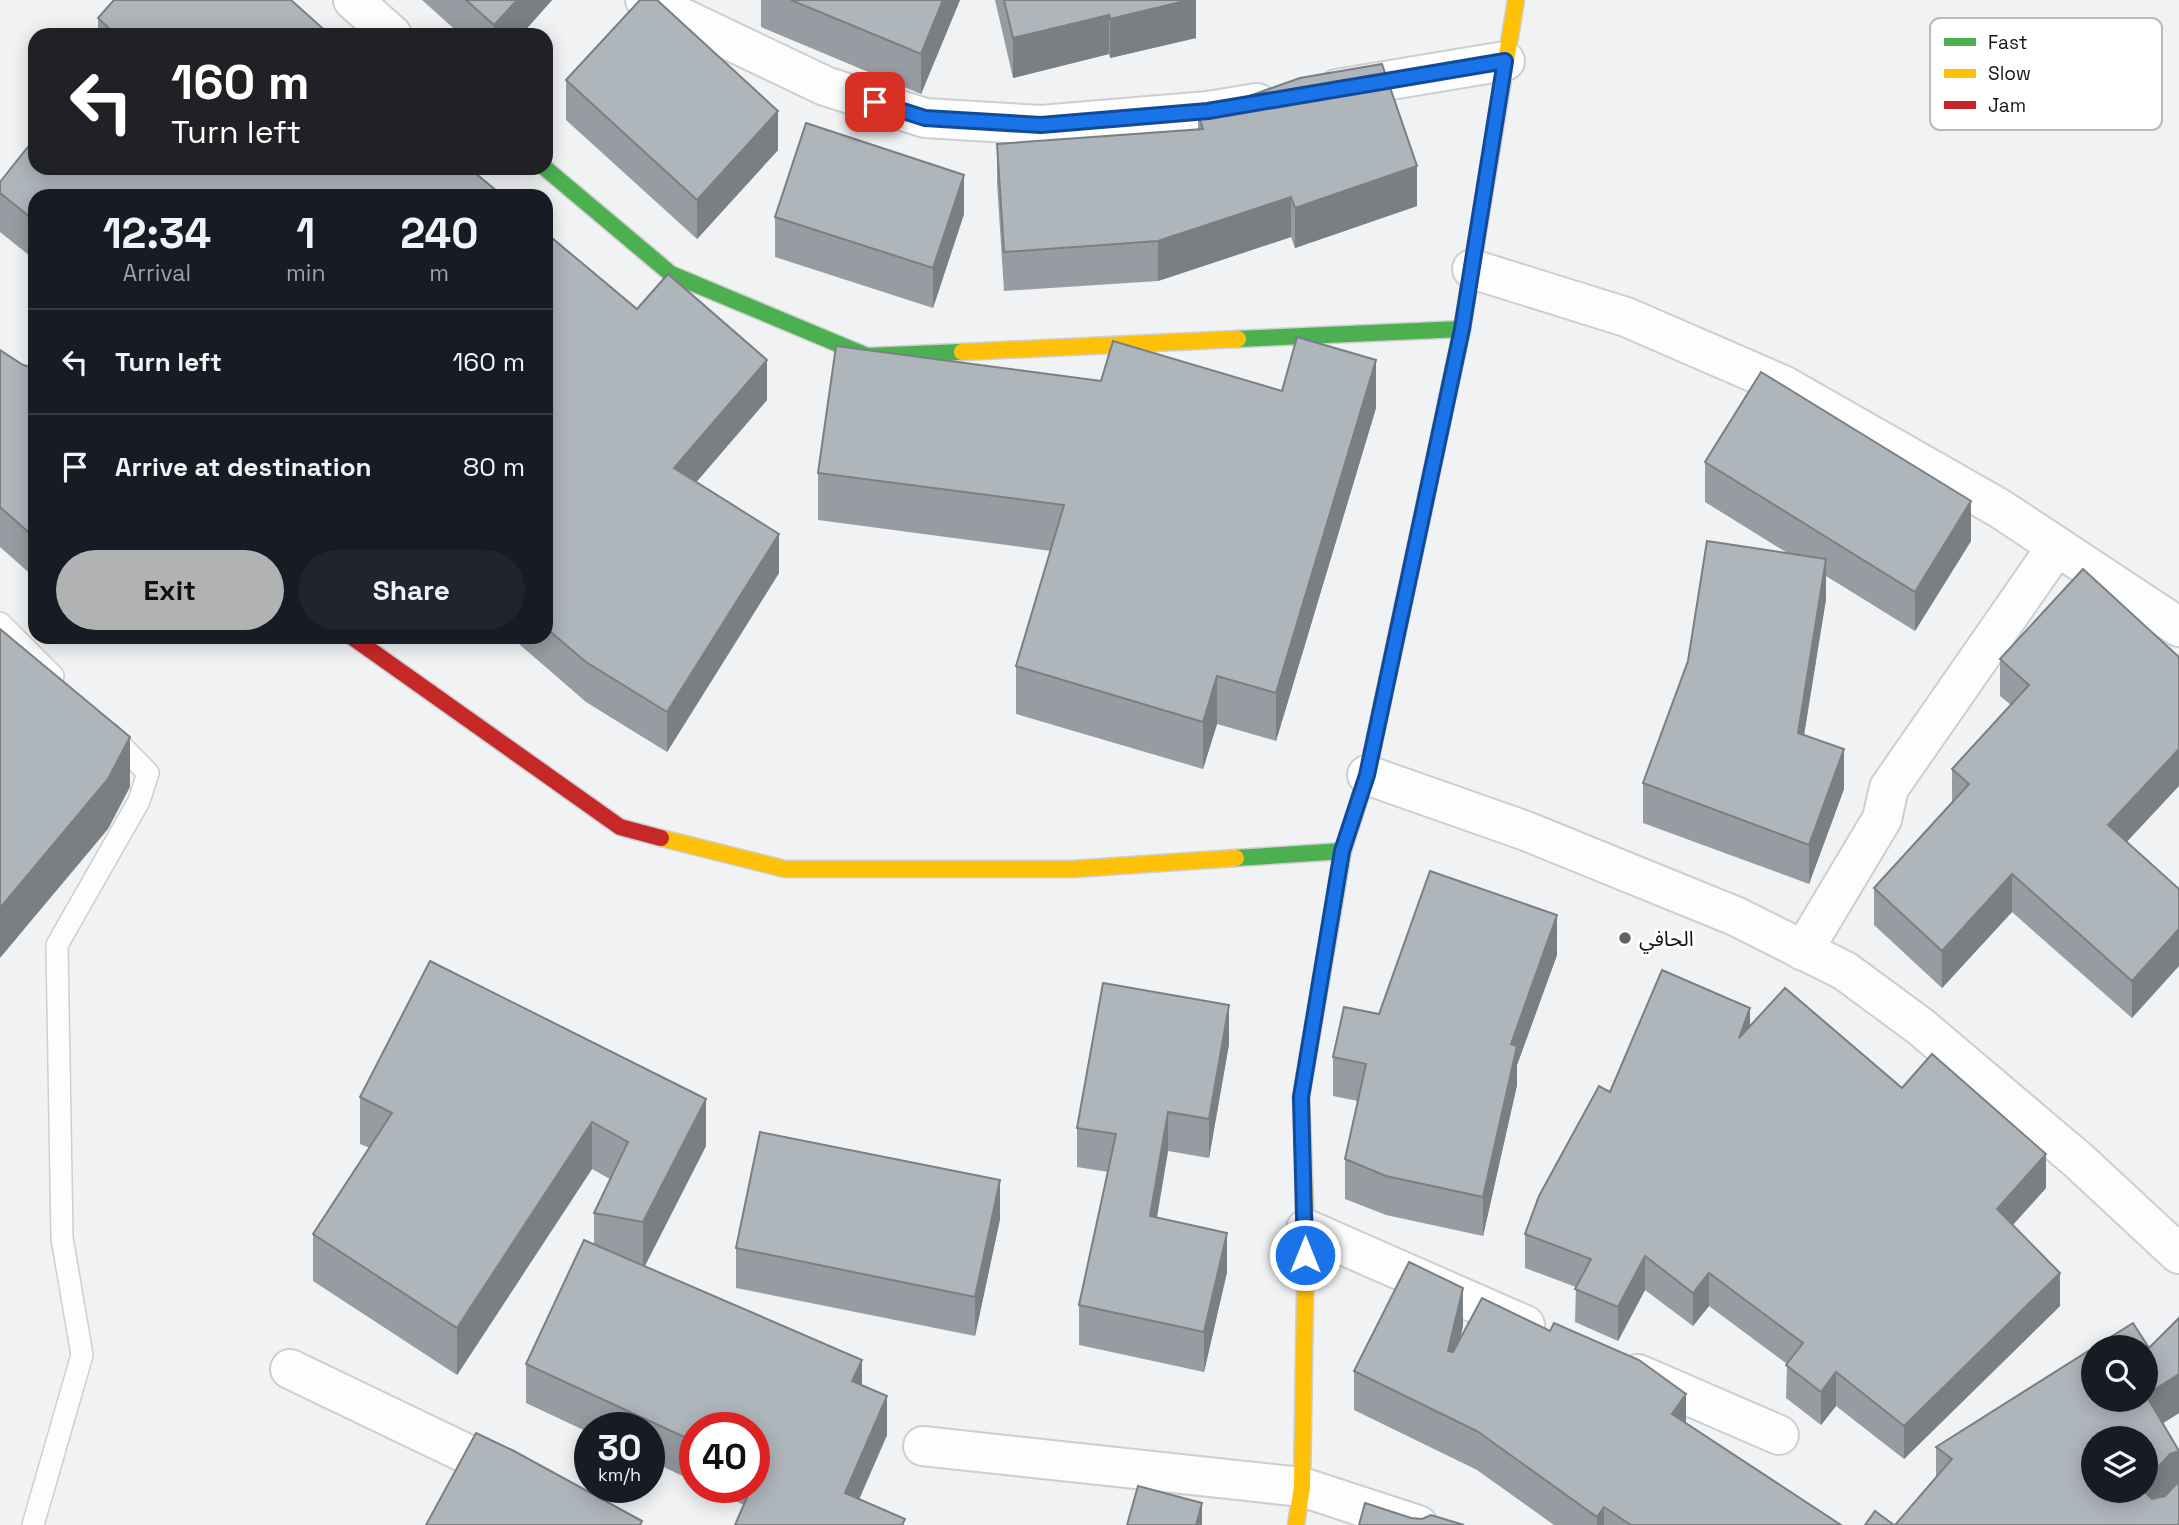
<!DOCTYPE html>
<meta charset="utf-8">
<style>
body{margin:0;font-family:"Space Grotesk","Noto Sans Arabic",sans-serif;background:#20242c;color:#f1f3f6;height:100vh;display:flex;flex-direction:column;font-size:26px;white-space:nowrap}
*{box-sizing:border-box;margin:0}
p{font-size:23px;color:#9ea1a6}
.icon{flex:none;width:38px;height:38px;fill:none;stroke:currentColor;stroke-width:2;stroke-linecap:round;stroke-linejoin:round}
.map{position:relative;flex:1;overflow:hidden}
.side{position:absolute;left:28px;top:189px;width:525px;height:455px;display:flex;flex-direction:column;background:#171b24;border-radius:21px;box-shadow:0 4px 18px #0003}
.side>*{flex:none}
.guide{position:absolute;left:28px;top:28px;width:525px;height:147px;border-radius:21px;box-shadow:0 4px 18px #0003;background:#202124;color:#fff;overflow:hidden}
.controls{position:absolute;left:2081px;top:1335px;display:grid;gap:14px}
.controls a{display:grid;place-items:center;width:77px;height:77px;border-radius:50%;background:#171b24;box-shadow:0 4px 18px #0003;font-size:35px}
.speed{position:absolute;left:574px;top:1412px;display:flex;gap:14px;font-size:35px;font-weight:700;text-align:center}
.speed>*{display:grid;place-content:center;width:91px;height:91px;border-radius:50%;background:#171b24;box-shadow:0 4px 18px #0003;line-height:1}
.speed small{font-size:18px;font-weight:400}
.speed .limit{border:10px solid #d22;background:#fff;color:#111}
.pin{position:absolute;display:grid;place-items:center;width:60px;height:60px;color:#fff;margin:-30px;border-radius:14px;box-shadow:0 4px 10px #0006}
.me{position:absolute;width:77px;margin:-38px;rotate:0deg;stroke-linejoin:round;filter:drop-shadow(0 0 5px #0008)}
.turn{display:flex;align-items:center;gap:24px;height:147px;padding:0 28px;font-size:32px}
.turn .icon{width:91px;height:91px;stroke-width:2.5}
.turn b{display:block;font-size:49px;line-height:60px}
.eta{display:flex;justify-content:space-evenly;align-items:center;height:119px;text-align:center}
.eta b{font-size:42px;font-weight:600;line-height:49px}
.button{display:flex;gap:14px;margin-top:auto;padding:14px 28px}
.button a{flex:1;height:80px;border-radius:42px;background:#b0b2b4;color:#111;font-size:28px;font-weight:600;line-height:80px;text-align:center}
.button a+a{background:#20242c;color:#f1f3f6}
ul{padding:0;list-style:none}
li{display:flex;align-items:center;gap:21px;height:105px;padding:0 28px;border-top:2px solid #363941}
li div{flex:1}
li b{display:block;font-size:26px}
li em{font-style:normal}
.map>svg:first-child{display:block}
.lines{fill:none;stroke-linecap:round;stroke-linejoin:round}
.lane-casing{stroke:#cccecf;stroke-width:24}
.street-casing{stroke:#cccecf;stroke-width:42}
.fast-casing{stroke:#cccecf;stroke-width:19}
.slow-casing{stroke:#cccecf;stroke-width:19}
.jam-casing{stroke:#cccecf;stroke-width:19}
.lane{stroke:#fdfdfd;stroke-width:21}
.street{stroke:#fdfdfd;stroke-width:38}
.fast{stroke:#4caf50;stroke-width:16}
.slow{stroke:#ffc107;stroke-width:16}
.jam{stroke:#c62828;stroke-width:16}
.wall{fill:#969ca1}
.shaded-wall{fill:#7a7f83}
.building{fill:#aeb5bb;stroke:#7a7f83;stroke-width:2}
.route-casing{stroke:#114b97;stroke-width:18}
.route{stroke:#1a73e8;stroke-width:12}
.poi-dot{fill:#606264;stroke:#fff;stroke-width:2.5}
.labels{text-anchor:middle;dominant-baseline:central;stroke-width:6;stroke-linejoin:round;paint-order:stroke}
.poi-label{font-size:21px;fill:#131516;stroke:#fff;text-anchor:start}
.key{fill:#fff;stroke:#b8b9b9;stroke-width:2}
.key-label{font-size:19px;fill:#131516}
</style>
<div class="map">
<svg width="2179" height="1525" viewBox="0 0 2179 1525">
<rect width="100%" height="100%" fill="#f0f2f4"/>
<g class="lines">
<g class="lane-casing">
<g id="lane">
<path d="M0,623L53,676"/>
<path d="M33,1525L82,1355L62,1238L57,945L139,801L148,773L110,734"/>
</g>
</g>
<g class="street-casing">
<g id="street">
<path d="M353,0L392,35"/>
<path d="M645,0L825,86L925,118L1041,125L1208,111L1257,103"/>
<path d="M1337,89L1505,61"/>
<path d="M1472,269L1626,317L1783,385L1999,508L2179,627"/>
<path d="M1367,775L1526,831L1735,916L1845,971L1921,1027L2079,1161L2179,1254"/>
<path d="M1803,951L1882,819L1889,788L2057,546"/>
<path d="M1306,1229L1525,1325"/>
<path d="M290,1369L513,1476"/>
<path d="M1638,1374L1779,1435"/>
<path d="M923,1446L1302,1487L1418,1525"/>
</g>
</g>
<g class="fast-casing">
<g id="fast">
<path d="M545,168L671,274L867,356L962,352"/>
<path d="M1238,339L1462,329"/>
<path d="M1236,858L1343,851"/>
<path d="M1329,933L1343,851L1367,775L1462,329L1471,274"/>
</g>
</g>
<g class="slow-casing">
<g id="slow">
<path d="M1471,274L1516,0"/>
<path d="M962,352L1238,339"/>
<path d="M661,838L785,869H1073L1236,858"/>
<path d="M1296,1525L1302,1487L1306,1229L1301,1097L1329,933"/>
</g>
</g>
<g class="jam-casing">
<path id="jam" d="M352,637L620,827L661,838"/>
</g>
<use href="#lane" class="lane"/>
<use href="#street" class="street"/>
<use href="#fast" class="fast"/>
<use href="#slow" class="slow"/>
<use href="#jam" class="jam"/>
</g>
<g class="wall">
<path d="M422,0H552L521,35H461Z"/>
<path d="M761,0H960L921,94L761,27Z"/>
<path d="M995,0H1196V38L1110,58L1109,54L1013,78Z"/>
<path d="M98,18L330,35H98Z"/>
<path d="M566,80L778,150L697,239L566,120Z"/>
<path d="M1198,114L1417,206L1295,248L1291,237L1158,281L1004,291L997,183V144L1198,130Z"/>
<path d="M0,182L35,196V260L0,232Z"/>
<path d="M964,214L933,308L775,257V217Z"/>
<path d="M546,233L637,309L767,400L696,482L779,573L667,752L586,702L511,637H546Z"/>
<path d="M0,350L23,365L35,368V578L0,547Z"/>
<path d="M1101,381L1282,391L1376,408L1276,741L1217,724L1203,769L1016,714V666L1051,551L818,520V473Z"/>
<path d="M1705,462L1971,541L1915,631L1826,576V599L1804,735L1844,789L1809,884L1643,823V783L1789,554L1705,502Z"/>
<path d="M2083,569L2127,842L2179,889L2132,1018L2012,912L1942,988L1874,925V888L1952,803V769L2011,705L2000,696V659Z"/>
<path d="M1557,955L1517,1065V1085L1483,1236L1386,1215L1345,1199V1159L1358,1101L1333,1096V1057L1379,1014Z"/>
<path d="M430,961L706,1146L645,1266L862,1385L887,1435L859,1499L905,1525L744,1505L707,1488H754V1428H695V1482L649,1460V1428H590V1433L526,1403V1364L594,1245V1213L610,1179L592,1169L457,1375L313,1281V1234L370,1148L360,1144V1097Z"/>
<path d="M1750,1026L1902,1088L2046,1188L2013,1225L2060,1306L1904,1459L1836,1406L1821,1425L1786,1398L1787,1364L1709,1306L1693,1326L1645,1290L1618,1341L1575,1322L1576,1287L1525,1268V1234L1610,1092Z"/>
<path d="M1229,1044L1209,1158L1168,1151L1157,1218L1227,1272L1204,1372L1079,1345V1305L1108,1172L1077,1167V1128Z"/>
<path d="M1000,1219L975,1336L736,1288V1248Z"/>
<path d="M2179,1318V1413L2163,1423L1936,1478V1447L2149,1348Z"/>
<path d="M1463,1326L1460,1339L1686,1423L1841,1525H1554L1477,1470L1354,1410V1371Z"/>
</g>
<g class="shaded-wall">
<path d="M517,0H552L521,35H494V25Z"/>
<path d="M943,0H960L921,94V54Z"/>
<path d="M1189,0H1196V38L1110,58V19Z"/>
<path d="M1109,15V54L1013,78V38Z"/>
<path d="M778,111V150L697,239V200Z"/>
<path d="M1417,166V206L1295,248V208Z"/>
<path d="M964,175V214L933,308V268Z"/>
<path d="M1291,197V237L1158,281V241Z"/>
<path d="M767,360V400L674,508V468Z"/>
<path d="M1376,360V408L1276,741V693Z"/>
<path d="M1971,501V541L1915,631V592Z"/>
<path d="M779,534V573L667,752V712Z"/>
<path d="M1826,559V599L1798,772V733Z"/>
<path d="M1217,676V724L1203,769V722Z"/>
<path d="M130,737V787L108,829L0,958V908Z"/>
<path d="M1844,749V789L1809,884V845Z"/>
<path d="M2179,749V786L2108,862V825Z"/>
<path d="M2012,874V912L1942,988V951Z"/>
<path d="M1557,915V955L1517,1065V1085L1483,1236V1197L1511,1044Z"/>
<path d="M2179,929V966L2132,1018V981Z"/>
<path d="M1229,1005V1044L1209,1158V1119Z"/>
<path d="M1750,1008V1042L1739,1038Z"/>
<path d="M706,1099V1146L643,1269V1222Z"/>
<path d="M1168,1112V1151L1150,1256V1216Z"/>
<path d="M592,1122V1169L457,1375V1328Z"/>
<path d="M2046,1154V1188L1997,1242V1209Z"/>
<path d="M1000,1180V1219L975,1336V1297Z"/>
<path d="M1227,1233V1272L1204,1372V1332Z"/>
<path d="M1645,1256V1290L1618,1341V1307Z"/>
<path d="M1709,1273V1306L1693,1326V1293Z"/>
<path d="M2060,1273V1306L1904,1459V1426Z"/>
<path d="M1463,1288V1326L1448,1389V1351Z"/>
<path d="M862,1360V1399L852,1381Z"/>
<path d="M1836,1372V1406L1821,1425V1392Z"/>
<path d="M2179,1374V1413L2146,1434V1395Z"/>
<path d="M1686,1394V1432L1672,1414Z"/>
<path d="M887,1396V1435L848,1525L845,1493Z"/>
<path d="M2179,1451V1490L2147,1516L2143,1491H2146V1480L2170,1454Z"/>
<path d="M1202,1503V1525H1196Z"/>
<path d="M1604,1507V1525H1597V1517Z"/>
</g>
<g class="building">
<path d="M114,0H291L330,35H116L98,18Z"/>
<path d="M466,0H517L494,25Z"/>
<path d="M640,0H657L778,111L697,200L566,80Z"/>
<path d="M791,0H943L921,54Z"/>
<path d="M1004,0H1189L1110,19L1109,15L1013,38Z"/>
<path d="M1382,64L1417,166L1295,208L1291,197L1158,241L1004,252L997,144L1203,129L1198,114L1300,78Z"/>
<path d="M806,123L964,175L933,268L775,217Z"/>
<path d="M35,138V168H469L503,196H35V221L0,193V182Z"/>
<path d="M546,233L637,309L668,274L767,360L674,468L779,534L667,712L586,662L546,628Z"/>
<path d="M1297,337L1376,360L1276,693L1217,676L1203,722L1016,666L1064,505L818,473L836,346L1101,381L1113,341L1282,391Z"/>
<path d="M0,350L23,365L35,368V538L0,507Z"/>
<path d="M1761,372L1971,501L1915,592L1705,462Z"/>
<path d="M1707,541L1826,559L1798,733L1844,749L1809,845L1643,783L1688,661Z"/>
<path d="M2083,569L2179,657V749L2108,825L2179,889V929L2132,981L2012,874L1942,951L1874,888L1969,784L1952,769L2029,685L2000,659Z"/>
<path d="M0,629L130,737L108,779L0,908Z"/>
<path d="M1430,871L1557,915L1511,1044L1517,1046L1483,1197L1386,1176L1345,1159L1366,1064L1333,1057L1344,1007L1379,1014Z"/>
<path d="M430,961L706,1099L643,1222L594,1213L628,1142L592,1122L457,1328L313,1234L392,1113L360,1097Z"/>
<path d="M1662,970L1750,1008L1739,1038L1785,988L1902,1088L1932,1054L2046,1154L1997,1209L2060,1273L1904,1426L1836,1372L1821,1392L1786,1365L1803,1343L1709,1273L1693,1293L1645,1256L1618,1307L1575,1289L1591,1259L1525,1234L1539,1196L1599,1086L1610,1092Z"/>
<path d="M1103,983L1229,1005L1209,1119L1168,1112L1150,1216L1227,1233L1204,1332L1079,1305L1116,1134L1077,1128Z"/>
<path d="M760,1132L1000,1180L975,1297L736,1248Z"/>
<path d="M584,1240L862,1360L852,1381L887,1396L845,1493L905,1519L902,1525H735L751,1488H754V1481L758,1472L754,1470V1428H695V1442L526,1364Z"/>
<path d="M1409,1262L1463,1288L1448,1351L1453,1352L1482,1298L1550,1331L1554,1323L1639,1360L1686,1394L1672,1414L1841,1525H1631L1604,1507L1597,1517L1477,1431L1354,1371Z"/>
<path d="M2179,1318V1374L2146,1395L2179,1451L2170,1454L2146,1480V1438H2093V1491H2144L2152,1499L2165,1496L2179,1481V1525H1895L1952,1459L1936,1447L2093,1348V1400H2146V1348H2093L2133,1323L2149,1348Z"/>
<path d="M476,1433L514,1451L642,1521L640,1525H426Z"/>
<path d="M1138,1486L1202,1503L1196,1525H1127Z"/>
<path d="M1365,1503L1411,1518L1422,1519L1431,1515L1464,1525H1359Z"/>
<path d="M1875,1511L1894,1525H1865Z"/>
</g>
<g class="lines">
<g class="route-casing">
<path id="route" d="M875,102L925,118L1041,125L1208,111L1505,61L1462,329L1367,775L1342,851L1301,1097L1305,1255"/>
</g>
<use href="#route" class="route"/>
</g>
<circle class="poi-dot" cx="1625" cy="938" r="7"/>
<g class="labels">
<g class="poi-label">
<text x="1639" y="938">الحافي</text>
</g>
</g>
<rect x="1930" y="18" width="232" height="112" rx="10" class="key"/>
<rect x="1944" y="38" width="32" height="8" fill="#4caf50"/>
<rect x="1944" y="69" width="32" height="9" fill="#ffc107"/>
<rect x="1944" y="101" width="32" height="8" fill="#c62828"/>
<g class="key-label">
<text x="1988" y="49">Fast</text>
<text x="1988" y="80">Slow</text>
<text x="1988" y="112">Jam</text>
</g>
</svg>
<div class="controls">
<a><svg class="icon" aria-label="search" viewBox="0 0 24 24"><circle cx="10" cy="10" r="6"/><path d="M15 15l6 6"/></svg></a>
<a><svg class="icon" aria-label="layers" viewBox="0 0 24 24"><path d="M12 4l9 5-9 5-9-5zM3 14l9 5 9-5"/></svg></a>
</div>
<div class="speed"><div>30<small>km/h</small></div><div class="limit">40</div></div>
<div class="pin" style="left:875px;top:102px;background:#d93025"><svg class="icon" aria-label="arrive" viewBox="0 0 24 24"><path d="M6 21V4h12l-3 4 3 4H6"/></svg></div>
<svg class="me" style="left:1305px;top:1255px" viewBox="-20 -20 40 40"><circle r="17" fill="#1a73e8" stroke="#fff" stroke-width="3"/><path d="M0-11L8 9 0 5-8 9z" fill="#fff"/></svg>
<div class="guide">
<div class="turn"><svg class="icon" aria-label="left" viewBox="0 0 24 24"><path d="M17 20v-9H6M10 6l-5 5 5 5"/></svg><div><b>160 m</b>Turn left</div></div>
</div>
<section class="side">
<div class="eta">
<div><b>12:34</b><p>Arrival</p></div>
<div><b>1</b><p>min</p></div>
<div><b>240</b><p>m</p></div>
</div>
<ul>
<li><svg class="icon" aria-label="left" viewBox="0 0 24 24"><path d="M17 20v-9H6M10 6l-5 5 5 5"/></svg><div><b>Turn left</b></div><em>160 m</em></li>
<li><svg class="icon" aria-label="arrive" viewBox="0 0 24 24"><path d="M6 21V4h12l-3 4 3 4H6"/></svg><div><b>Arrive at destination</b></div><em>80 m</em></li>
</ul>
<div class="button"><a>Exit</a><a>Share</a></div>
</section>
</div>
